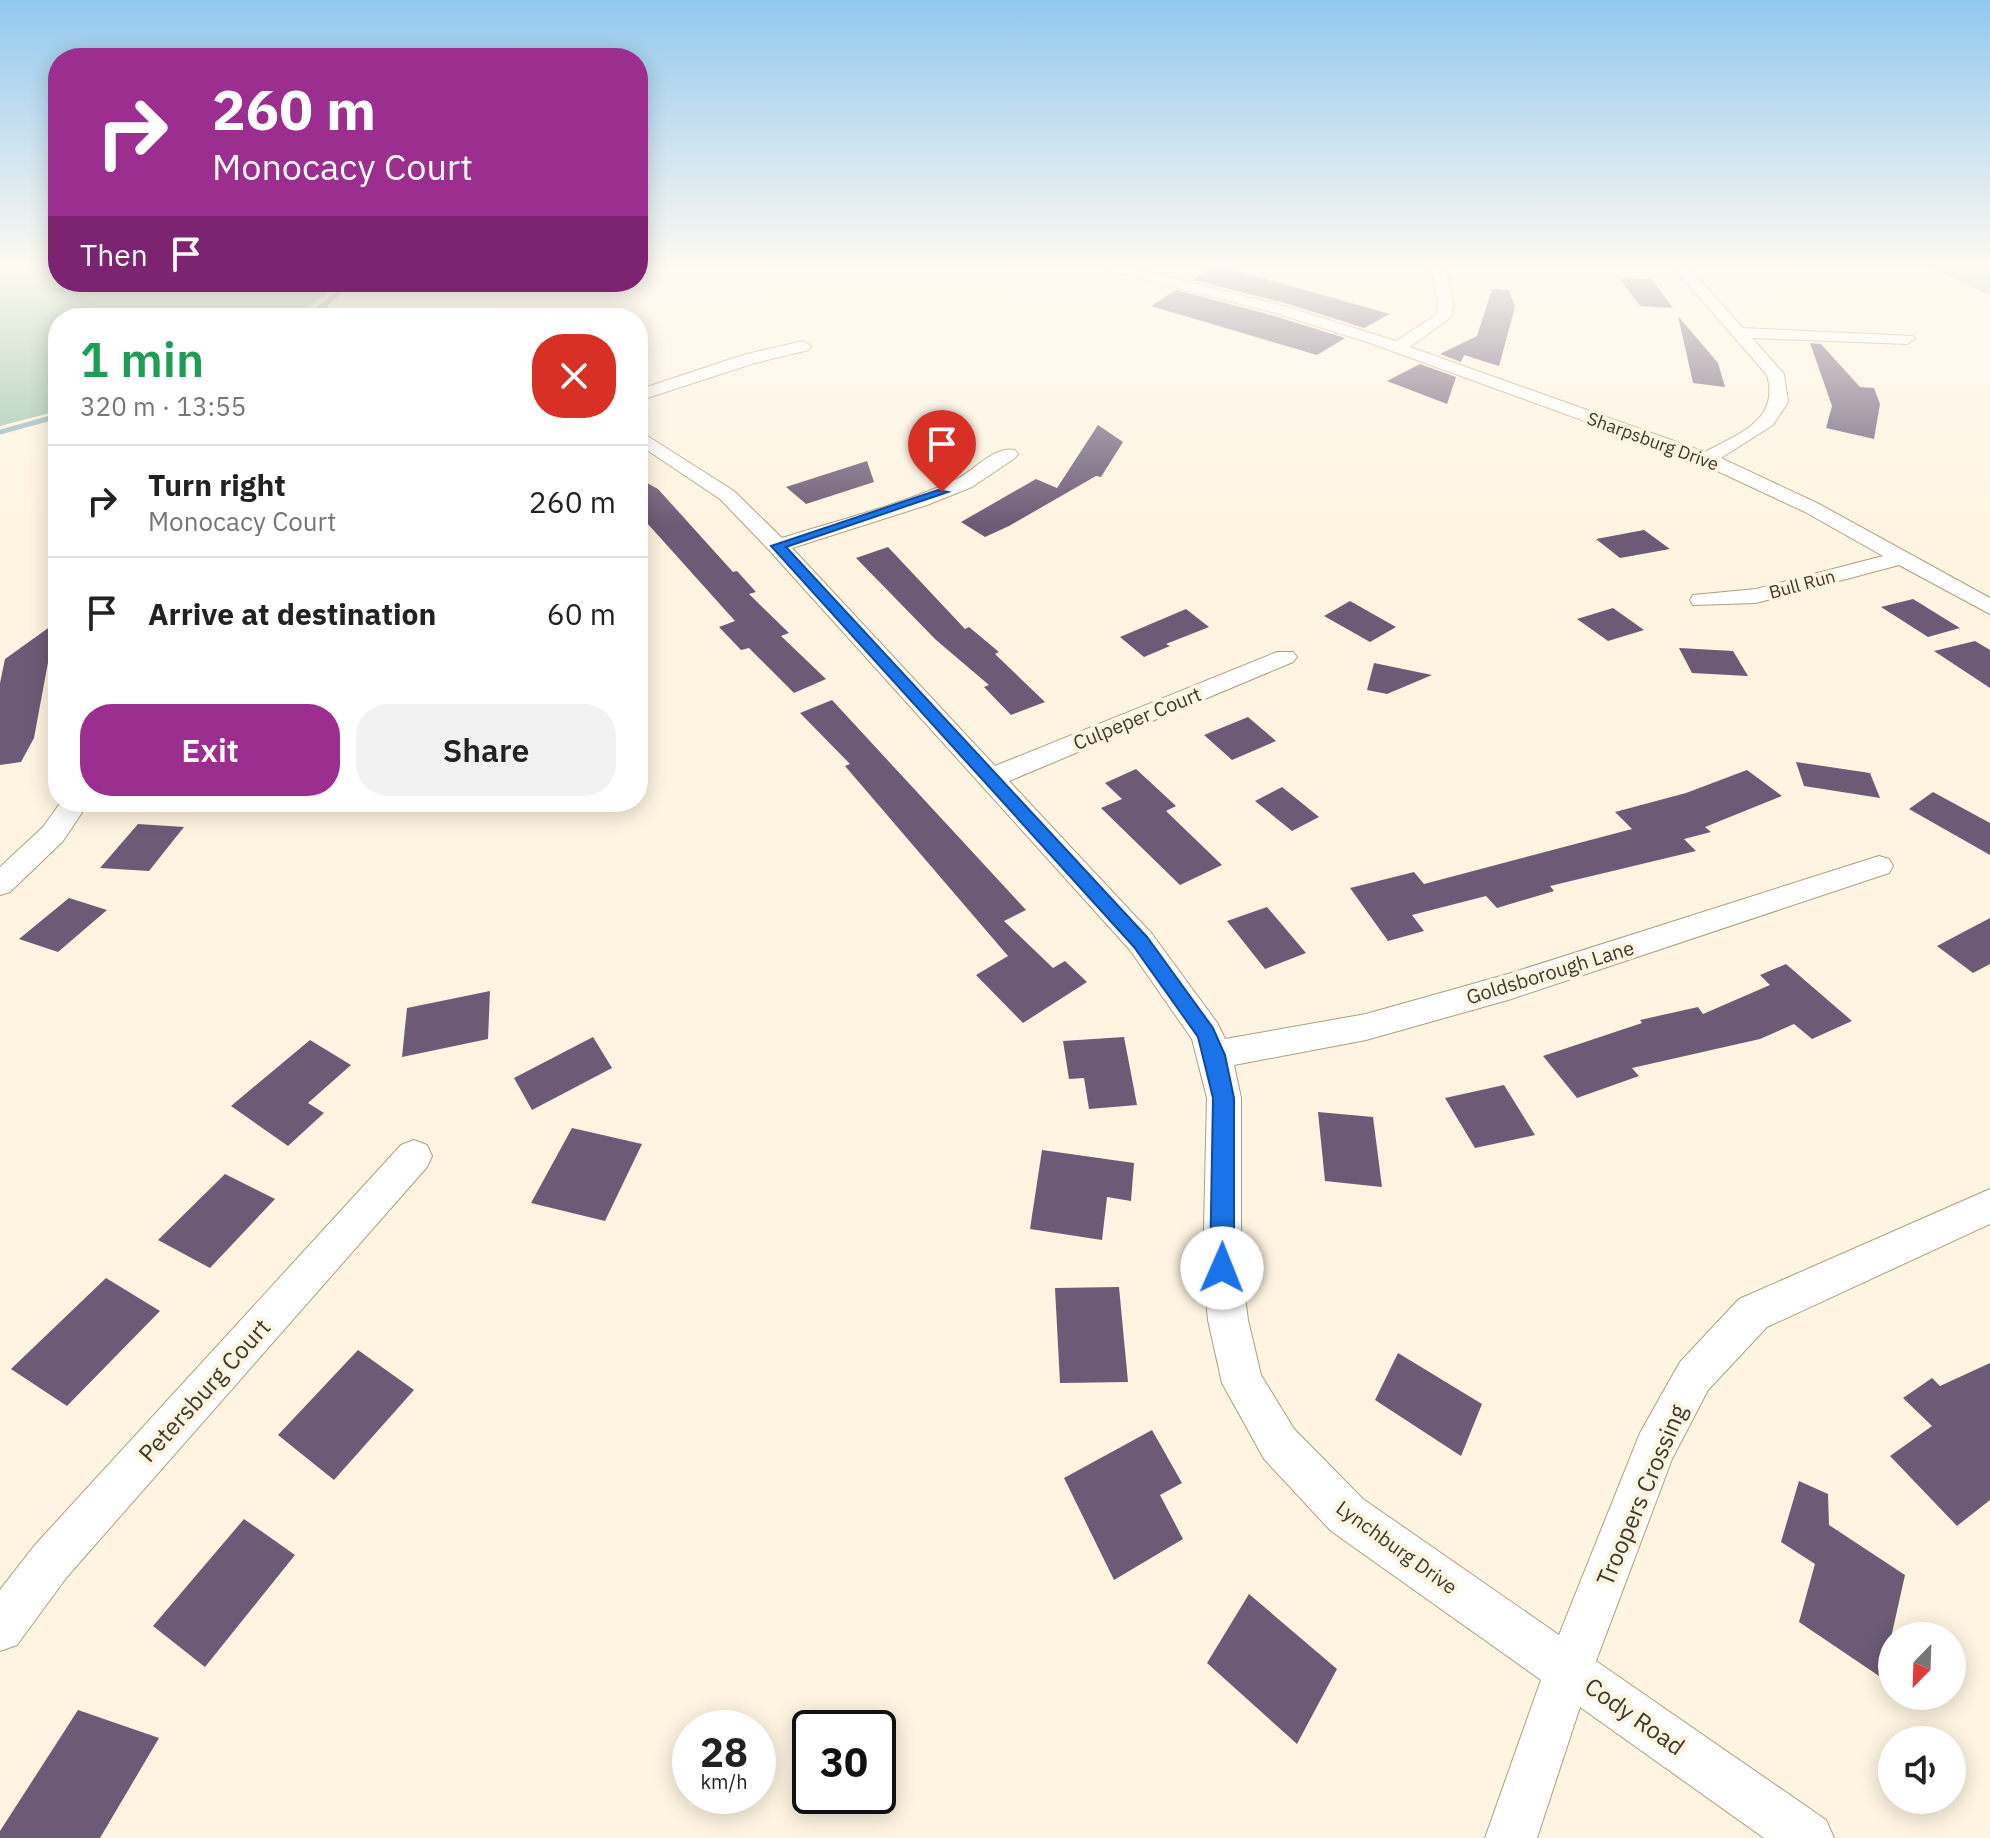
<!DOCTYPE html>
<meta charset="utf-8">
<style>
body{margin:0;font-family:"IBM Plex Sans",sans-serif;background:#f2f2f2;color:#222;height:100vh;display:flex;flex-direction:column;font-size:30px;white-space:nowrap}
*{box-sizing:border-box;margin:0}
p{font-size:26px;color:#767676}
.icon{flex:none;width:44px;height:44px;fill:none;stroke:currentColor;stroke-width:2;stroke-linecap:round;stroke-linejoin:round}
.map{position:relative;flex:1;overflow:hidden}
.panel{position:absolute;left:48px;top:308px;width:600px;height:504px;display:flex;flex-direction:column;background:#fff;border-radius:32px;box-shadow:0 4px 20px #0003}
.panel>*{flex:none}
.guide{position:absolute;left:48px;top:48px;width:600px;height:244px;border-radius:32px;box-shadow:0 4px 20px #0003;background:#9b2e8e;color:#fff;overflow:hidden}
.needle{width:52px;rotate:203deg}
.controls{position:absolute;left:1878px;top:1622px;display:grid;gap:16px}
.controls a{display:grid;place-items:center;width:88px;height:88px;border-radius:50%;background:#fff;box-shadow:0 4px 20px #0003;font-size:40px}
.speed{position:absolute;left:672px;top:1710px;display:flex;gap:16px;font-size:40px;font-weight:700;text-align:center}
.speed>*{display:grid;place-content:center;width:104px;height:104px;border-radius:50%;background:#fff;box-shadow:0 4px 20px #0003;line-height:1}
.speed small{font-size:20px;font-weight:400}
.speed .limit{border:4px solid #111;border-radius:12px;background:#fff;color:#111}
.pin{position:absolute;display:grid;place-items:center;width:68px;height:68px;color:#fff;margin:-82px -34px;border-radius:50% 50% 50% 0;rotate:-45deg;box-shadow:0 0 8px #0007}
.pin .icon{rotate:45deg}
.me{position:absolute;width:88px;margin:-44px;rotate:1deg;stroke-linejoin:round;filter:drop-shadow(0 0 6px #0008)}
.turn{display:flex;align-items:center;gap:28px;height:168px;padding:0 32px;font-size:36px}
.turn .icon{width:104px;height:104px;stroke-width:2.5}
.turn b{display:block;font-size:56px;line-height:68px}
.then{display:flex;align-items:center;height:76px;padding:0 32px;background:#0003;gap:16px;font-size:30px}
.round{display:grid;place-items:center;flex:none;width:84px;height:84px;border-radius:32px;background:#f2f2f2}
.summary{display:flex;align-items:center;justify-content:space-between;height:136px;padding:0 32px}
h1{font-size:48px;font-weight:600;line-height:60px;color:#1e9e55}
.primary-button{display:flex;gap:16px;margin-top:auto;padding:16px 32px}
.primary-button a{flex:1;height:92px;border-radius:32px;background:#9b2e8e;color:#fff;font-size:32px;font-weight:600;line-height:92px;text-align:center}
.primary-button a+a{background:#f2f2f2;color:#222}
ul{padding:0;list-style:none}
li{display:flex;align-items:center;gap:24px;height:112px;padding:0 32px;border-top:2px solid #e0e0e0}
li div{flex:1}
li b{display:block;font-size:30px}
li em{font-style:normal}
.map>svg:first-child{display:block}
.forest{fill:#97c2a8}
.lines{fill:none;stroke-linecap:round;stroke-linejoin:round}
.stream{stroke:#8fb2b9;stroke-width:5}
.building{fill:#6c5b76}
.minor-casing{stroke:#ae9d7f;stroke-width:2}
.minor{fill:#fff;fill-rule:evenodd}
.route{fill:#1a73e8;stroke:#114b97;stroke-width:2}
.labels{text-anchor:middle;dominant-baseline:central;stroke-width:8;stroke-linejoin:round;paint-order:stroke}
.far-street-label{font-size:18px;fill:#3f382c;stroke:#fef4e1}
.street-label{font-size:20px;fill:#3f382c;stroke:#fef4e1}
.near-street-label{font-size:24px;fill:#3f382c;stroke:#fef4e1}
</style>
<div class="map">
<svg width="1990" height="1838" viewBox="0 0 1990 1838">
<rect width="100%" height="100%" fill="#fef4e1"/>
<g class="forest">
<path d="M0,267H58V282H339L312,305L286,318H58V411L0,426Z"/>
<path d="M1930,267H1978L1990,273V296Z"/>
</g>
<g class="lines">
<g class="stream">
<path d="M300,318L325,305L350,282"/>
<path d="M0,432L58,416"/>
</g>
</g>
<g class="building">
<path d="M1214,267L1226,268L1390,314L1364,328L1285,303L1193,280Z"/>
<path d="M1619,278L1652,279L1673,308L1640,306Z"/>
<path d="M1492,289L1509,290L1515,307L1499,366L1464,355L1461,362L1440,354L1477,336Z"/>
<path d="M1176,290L1271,315L1345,338L1317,355L1151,306Z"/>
<path d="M1678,316L1718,363L1725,387L1693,383Z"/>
<path d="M1810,343L1821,344L1860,387L1874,388L1880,404L1874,439L1826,428L1832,406Z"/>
<path d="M1420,364L1456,377L1447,404L1387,381Z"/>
<path d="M1098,425L1123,442L1101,477L1096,476L1009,526L985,537L961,522L1036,479L1057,488Z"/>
<path d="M867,461L874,482L806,504L786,487Z"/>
<path d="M638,478L658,489L733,572L737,571L756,592L749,594L789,633L781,636L826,679L794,693L749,648L741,650L719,627L735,621L638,513Z"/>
<path d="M1644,530L1670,549L1620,558L1596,539Z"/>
<path d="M888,547L965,629L969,627L999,652L995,654L1045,702L1011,715L984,687L989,685L936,640L856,558Z"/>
<path d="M1913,599L1960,628L1928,637L1881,607Z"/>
<path d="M1350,601L1396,627L1370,642L1324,616Z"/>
<path d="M1613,608L1644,630L1608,641L1577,619Z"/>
<path d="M1186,609L1209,627L1166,644L1170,646L1144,657L1120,637Z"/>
<path d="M58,621V650L49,657L34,738L21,762L0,765V683L5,659Z"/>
<path d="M1975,641L1990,650V688L1934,651Z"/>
<path d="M1679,648L1733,651L1748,676L1692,673Z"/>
<path d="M1374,663L1432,675L1387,694L1367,690Z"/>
<path d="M832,700L1026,910L1004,921L1053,968L1065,961L1087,982L1023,1023L976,975L1008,956L845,766L850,764L800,713Z"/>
<path d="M1248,717L1276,741L1232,760L1204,735Z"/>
<path d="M1796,762L1870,773L1880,798L1804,786Z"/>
<path d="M1136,769L1176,806L1166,811L1222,865L1180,885L1101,808L1122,799L1105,783Z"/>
<path d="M1747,770L1782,796L1705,827L1711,832L1684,839L1696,851L1550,886L1554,891L1497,908L1486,896L1412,915L1424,931L1388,941L1350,888L1414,872L1424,884L1632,829L1615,812L1686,793Z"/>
<path d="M1282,787L1319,817L1292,831L1255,801Z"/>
<path d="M1933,792L1990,823V855L1909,809Z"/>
<path d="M138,824L184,827L149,871L100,868Z"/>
<path d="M69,898L107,910L58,952L19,939Z"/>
<path d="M1267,907L1306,953L1265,969L1227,921Z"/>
<path d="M1990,918V964L1973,973L1937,946Z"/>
<path d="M1786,964L1852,1021L1812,1039L1794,1024L1760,1039L1632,1068L1639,1076L1577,1098L1543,1056L1642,1023L1640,1020L1698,1007L1703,1014L1770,985L1760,975Z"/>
<path d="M490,991L488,1039L402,1057L407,1008Z"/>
<path d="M593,1037L612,1068L532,1110L514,1078Z"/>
<path d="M1124,1037L1137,1105L1089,1109L1084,1078L1069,1079L1063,1041Z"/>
<path d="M310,1040L351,1065L308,1103L324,1113L288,1146L231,1106Z"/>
<path d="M1504,1085L1535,1135L1475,1148L1445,1098Z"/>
<path d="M1318,1112L1373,1117L1382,1187L1325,1181Z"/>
<path d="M572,1128L642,1144L605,1221L531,1203Z"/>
<path d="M1042,1150L1134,1163L1131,1201L1107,1197L1102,1240L1030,1229Z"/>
<path d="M225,1174L275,1199L210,1268L158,1240Z"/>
<path d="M106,1278L160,1311L67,1406L11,1369Z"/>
<path d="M1119,1287L1128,1382L1060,1383L1055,1288Z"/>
<path d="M358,1350L414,1390L334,1480L278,1435Z"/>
<path d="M1398,1353L1482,1404L1461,1456L1375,1400Z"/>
<path d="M1990,1363V1500L1957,1526L1890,1456L1932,1426L1903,1398L1932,1378L1940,1386Z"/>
<path d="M1152,1430L1182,1483L1160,1495L1183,1539L1114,1580L1064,1478Z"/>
<path d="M1799,1481L1828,1494L1829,1525L1905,1575L1882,1678L1799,1622L1815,1564L1781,1542Z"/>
<path d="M244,1519L295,1555L205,1667L153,1626Z"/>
<path d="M1249,1594L1337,1669L1297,1744L1207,1663Z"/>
<path d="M78,1710L159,1738L100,1838H0V1831Z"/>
</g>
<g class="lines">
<g class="minor-casing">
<g id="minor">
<path d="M1106,267H1129L1284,306L1396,341L1436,315L1438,304L1431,267H1445L1454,304L1451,317L1410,347L1705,452C1739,433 1780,421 1767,375L1673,267H1688L1743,328L1913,336L1915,339L1907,344L1752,338L1784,374L1788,402L1773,425L1721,458L1819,504L1990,598V614L1899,565L1756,603L1693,605L1690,600L1693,595L1756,589L1883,556L1805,512L1700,463L1370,343L1272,312L1108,270Z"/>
<path d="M803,341L811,346L809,350L755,363L638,401V390L743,355Z"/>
<path d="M638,430L734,491L782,538C839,520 900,505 955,480C973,472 994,445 1015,450L1018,454L1015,458L972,487L927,505L792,548L995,766L1277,652H1293L1297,657L1293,662L1009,781L1152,934L1218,1024L1225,1039L1366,1014L1508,974L1879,856L1889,859L1893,866L1889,873L1508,1000L1366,1040L1234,1065L1241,1098V1268L1248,1320L1261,1375L1294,1429L1363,1499L1559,1635L1640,1433L1680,1362L1739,1299L1990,1189V1224L1767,1327L1708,1390L1672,1459L1596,1661L1826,1820L1834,1838H1764L1580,1707L1537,1838H1485L1541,1680L1331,1531L1264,1459L1222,1383L1208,1320L1203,1268L1207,1098L1192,1039L1130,950L770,551L720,499L638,444Z"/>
<path d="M61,802H89L63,841L10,892L0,895V867L43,827Z"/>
<path d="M414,1140L427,1145L432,1156L427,1167L66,1578L17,1645L0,1651V1590L34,1546L401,1145Z"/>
</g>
</g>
<use href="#minor" class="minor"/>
</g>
<linearGradient id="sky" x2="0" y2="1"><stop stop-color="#92c8ee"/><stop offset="0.51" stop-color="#fffaf2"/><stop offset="1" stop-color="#fffaf2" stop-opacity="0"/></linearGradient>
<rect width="1990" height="524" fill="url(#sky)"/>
<path class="route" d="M938,490L948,492L786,547L1147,937L1213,1028L1225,1055L1234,1098V1268L1230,1276L1222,1279L1214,1276L1210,1268L1213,1098L1198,1037L1134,947L771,546Z"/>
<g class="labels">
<g class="far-street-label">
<text transform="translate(1653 441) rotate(20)">Sharpsburg Drive</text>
<text transform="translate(1802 584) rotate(-15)">Bull Run</text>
</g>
<g class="street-label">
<text transform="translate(1137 718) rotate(-22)">Culpeper Court</text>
<text transform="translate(1550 972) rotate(-17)">Goldsborough Lane</text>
<text transform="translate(1397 1547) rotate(36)">Lynchburg Drive</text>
</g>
<g class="near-street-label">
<text transform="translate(204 1390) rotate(-48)">Petersburg Court</text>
<text transform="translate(1641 1495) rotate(-67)">Troopers Crossing</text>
<text transform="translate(1635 1716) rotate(35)">Cody Road</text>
</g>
</g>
</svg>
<div class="controls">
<a><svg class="needle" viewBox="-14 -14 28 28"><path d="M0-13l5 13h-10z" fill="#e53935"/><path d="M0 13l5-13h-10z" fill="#767676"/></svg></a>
<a><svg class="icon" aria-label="sound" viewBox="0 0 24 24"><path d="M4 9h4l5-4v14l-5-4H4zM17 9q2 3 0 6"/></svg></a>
</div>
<div class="speed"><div>28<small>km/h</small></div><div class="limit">30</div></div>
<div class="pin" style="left:942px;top:492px;background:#d93025"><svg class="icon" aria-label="arrive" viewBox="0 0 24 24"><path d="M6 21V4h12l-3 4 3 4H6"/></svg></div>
<svg class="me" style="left:1222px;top:1268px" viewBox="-20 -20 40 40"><circle r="19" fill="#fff"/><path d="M0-13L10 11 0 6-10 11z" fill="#1a73e8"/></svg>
<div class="guide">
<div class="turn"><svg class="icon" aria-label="right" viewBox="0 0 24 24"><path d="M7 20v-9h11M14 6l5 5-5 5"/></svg><div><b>260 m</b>Monocacy Court</div></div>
<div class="then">Then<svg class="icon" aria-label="arrive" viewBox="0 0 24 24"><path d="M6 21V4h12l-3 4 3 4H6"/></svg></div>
</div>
<section class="panel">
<div class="summary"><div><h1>1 min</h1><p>320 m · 13:55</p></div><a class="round" style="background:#d93025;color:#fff"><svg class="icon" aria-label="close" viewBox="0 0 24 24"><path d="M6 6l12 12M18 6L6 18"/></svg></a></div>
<ul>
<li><svg class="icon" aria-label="right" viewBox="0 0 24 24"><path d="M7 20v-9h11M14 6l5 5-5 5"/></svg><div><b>Turn right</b><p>Monocacy Court</p></div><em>260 m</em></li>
<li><svg class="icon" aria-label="arrive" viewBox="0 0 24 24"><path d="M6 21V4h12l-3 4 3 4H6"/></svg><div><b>Arrive at destination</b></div><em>60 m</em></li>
</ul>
<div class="primary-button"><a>Exit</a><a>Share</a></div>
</section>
</div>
